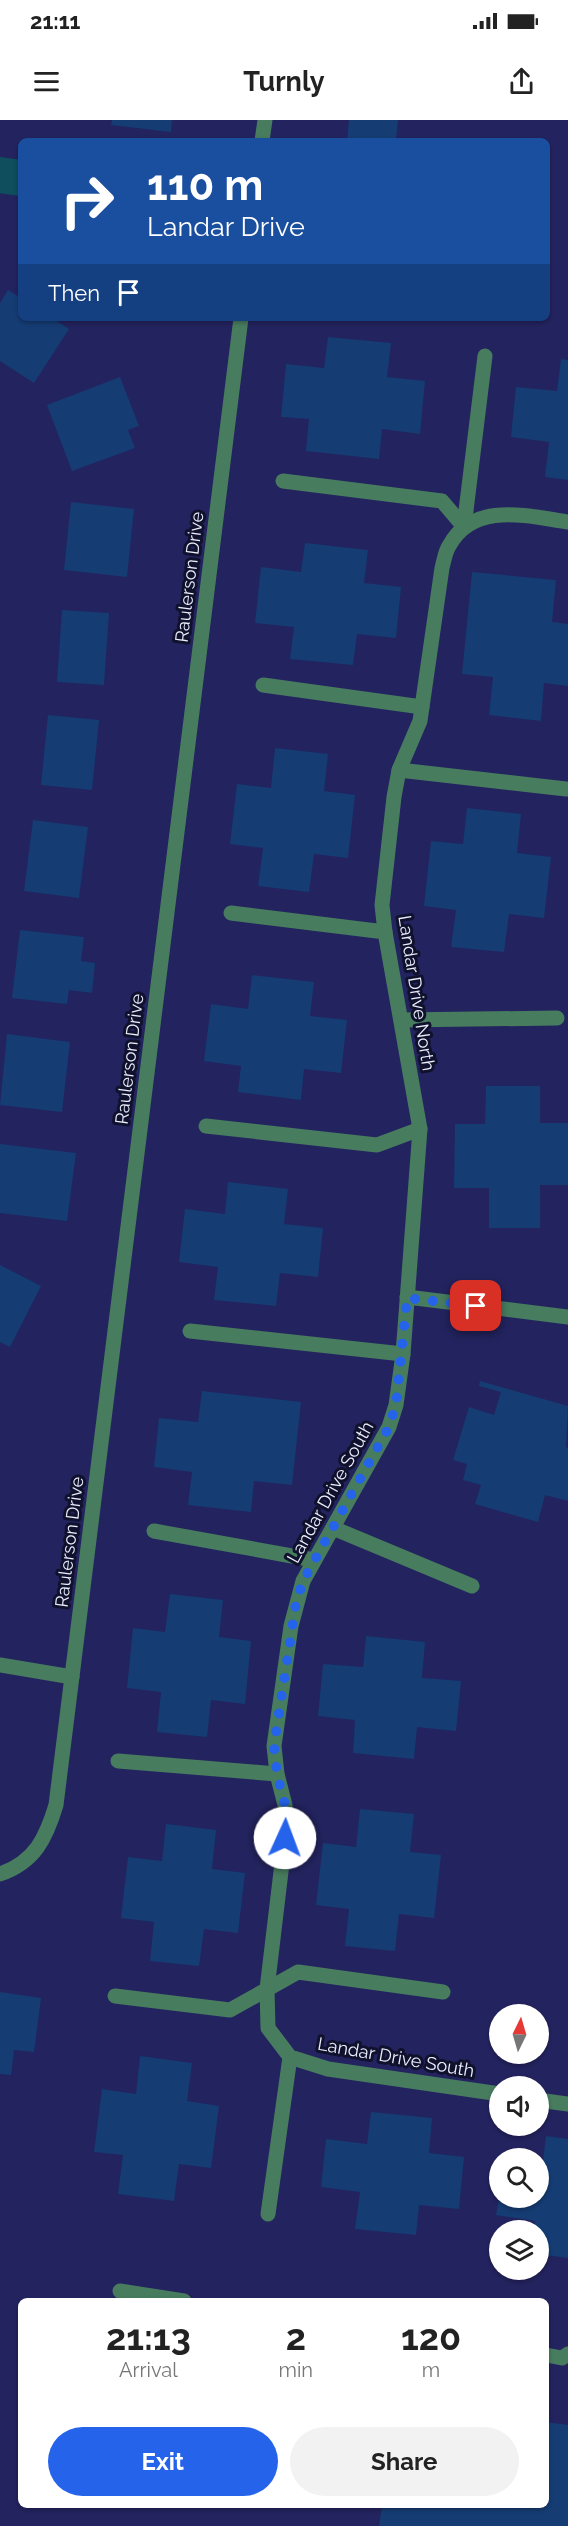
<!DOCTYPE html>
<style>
body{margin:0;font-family:Raleway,sans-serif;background:#f2f2f2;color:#222;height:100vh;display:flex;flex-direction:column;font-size:22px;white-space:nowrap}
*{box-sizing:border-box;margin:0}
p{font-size:20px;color:#767676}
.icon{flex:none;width:33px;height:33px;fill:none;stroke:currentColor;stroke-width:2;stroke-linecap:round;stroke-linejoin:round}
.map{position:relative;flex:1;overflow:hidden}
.side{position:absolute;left:18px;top:2178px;width:531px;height:210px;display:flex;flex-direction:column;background:#fff;border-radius:9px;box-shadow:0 2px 4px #0004}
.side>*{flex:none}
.guide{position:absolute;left:18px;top:18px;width:532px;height:183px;border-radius:9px;box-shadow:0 2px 4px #0004;background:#1a4fa0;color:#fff;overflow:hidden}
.needle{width:39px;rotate:5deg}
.controls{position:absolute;left:489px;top:1884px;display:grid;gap:12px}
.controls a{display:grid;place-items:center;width:60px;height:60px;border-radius:50%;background:#fff;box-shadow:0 2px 4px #0004;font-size:30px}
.pin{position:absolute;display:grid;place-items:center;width:51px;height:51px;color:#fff;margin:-26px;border-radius:12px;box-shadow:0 3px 9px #0006}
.me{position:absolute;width:66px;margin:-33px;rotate:2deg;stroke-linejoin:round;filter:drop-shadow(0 0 4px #0008)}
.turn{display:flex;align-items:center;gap:21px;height:126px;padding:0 30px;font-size:27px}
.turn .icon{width:78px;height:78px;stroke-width:2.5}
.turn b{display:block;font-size:42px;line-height:51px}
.then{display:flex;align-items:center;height:57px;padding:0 30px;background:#0003;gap:12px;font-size:22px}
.eta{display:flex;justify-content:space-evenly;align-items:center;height:102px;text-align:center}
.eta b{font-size:36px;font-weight:700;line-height:42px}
.action{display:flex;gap:12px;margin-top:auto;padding:12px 30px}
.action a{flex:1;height:69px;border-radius:36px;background:#2563eb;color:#fff;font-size:24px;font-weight:700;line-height:69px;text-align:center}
.action a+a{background:#f2f2f2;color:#222}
.status{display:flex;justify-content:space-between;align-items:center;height:42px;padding:0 30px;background:#fff;direction:ltr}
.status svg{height:16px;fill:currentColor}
header{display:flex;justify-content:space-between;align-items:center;height:78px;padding:0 30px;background:#fff;font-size:27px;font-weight:700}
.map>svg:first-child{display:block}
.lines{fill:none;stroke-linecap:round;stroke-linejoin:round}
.canal{stroke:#0e4e5d;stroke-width:36}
.building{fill:#153c73}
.service{stroke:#477c5e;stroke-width:15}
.minor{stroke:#477c5e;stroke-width:15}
.route{stroke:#2563eb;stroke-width:10;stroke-dasharray:0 18}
.labels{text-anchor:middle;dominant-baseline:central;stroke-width:6;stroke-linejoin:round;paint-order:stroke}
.street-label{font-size:18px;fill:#ebeefd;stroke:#10112c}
</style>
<div class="status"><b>21:11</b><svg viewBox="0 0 49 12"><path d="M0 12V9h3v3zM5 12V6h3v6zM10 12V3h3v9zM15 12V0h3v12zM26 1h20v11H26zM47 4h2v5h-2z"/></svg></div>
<header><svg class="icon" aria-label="menu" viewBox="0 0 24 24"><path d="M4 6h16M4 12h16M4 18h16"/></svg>Turnly<svg class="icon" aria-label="share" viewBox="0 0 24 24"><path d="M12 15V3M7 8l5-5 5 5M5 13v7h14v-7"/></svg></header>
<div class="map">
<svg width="568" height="2406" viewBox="0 0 568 2406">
<rect width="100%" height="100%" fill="#23235f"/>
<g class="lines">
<path class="canal" d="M0,55L21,58"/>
</g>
<g class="building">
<path d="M112,0H172L171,12L111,5Z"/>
<path d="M349,0H398L396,21H347Z"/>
<path d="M8,170L21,178V198H52L69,209L34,263L0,241V183Z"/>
<path d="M328,217L391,223L387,257L425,261L420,314L382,309L379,339L306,331L309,299L281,297L286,244L324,248Z"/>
<path d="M561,239L568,240V360L545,357L549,322L511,317L516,267L557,271Z"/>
<path d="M120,257L139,306L128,310L135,328L72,351L47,285Z"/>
<path d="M71,382L134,389L127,457L64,450Z"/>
<path d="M305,423L368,430L364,463L401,467L396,518L357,514L353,545L290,539L294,507L255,503L261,447L301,452Z"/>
<path d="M472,452L556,460L552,502L568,504V566L544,563L541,601L489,595L493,557L462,554Z"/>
<path d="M62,490L109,493L104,565L57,562Z"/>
<path d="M48,595L99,600L92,670L41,665Z"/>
<path d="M275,628L328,634L324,671L355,675L348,738L314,734L309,772L258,766L263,728L230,724L237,664L271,668Z"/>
<path d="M467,688L521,694L517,733L551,737L544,798L509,794L504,832L451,827L456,790L424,786L431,721L463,724Z"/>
<path d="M33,700L88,707L79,778L24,771Z"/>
<path d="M20,810L84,817L81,841L95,843L92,873L69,870L67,884L12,878Z"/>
<path d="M252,855L314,862L310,896L347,900L341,953L304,949L301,980L238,972L241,946L204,941L211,884L248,889Z"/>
<path d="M7,914L70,922L62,992L0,985Z"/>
<path d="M486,966H540V1003H568V1065H540V1108H489V1068H454L455,1004H485Z"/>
<path d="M0,1024L76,1033L67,1101L0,1093Z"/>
<path d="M228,1062L288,1069L284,1104L323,1108L318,1157L280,1153L276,1186L214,1180L218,1147L179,1142L185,1089L225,1094Z"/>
<path d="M0,1145L41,1166L10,1227L0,1222Z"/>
<path d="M480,1261L568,1286L566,1327L568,1328V1381L545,1375L538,1402L475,1384L481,1365L463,1360L467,1344L453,1340L469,1287L494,1295L501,1272L479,1266Z"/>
<path d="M202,1271L301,1282L292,1365L254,1361L251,1392L188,1385L192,1352L154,1347L159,1298L198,1302Z"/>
<path d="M170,1474L223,1480L219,1517L251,1521L245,1584L211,1580L207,1617L157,1612L161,1572L127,1568L133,1508L165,1512Z"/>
<path d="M366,1516L425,1522L422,1558L461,1561L456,1611L417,1607L414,1639L353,1633L355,1600L318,1596L323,1544L363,1547Z"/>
<path d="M360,1689L414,1694L410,1732L441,1735L434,1798L399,1794L395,1831L345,1826L349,1789L316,1785L323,1723L356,1727Z"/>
<path d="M166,1704L216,1710L212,1749L245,1753L238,1813L204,1809L199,1846L150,1841L154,1802L121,1798L128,1737L162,1741Z"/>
<path d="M0,1872L41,1878L34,1932L14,1930L11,1955L0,1954Z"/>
<path d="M140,1936L192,1943L187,1981L219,1986L211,2048L179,2044L174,2081L118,2074L123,2035L94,2032L102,1969L136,1974Z"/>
<path d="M371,1992L432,1998L429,2033L464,2037L459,2089L419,2085L416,2115L355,2109L360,2072L321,2067L326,2019L367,2024Z"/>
<path d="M546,2016L568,2019V2138L538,2134V2110H534L535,2101L496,2095L499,2078H538V2048L542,2049Z"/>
<path d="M546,2302L568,2305V2406H379L382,2385H546Z"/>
</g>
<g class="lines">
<g class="service">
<path d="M283,361L442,381L464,407"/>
<path d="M464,407L485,236"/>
<path d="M263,565L422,587"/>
<path d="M399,650L566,669"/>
<path d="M231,793L385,812"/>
<path d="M401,900L557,898"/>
<path d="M206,1006L377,1025L420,1009"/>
<path d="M190,1211L403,1234"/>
<path d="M333,1408L472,1466"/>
<path d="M154,1411L314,1440"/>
<path d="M0,1545L72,1557"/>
<path d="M118,1641L277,1654"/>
<path d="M115,1876L230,1890L298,1852L443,1872"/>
<path d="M268,2094L290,1937"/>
<path d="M120,2171L184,2181"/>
<path d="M546,2235L562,2238L568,2234"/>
</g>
<g class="minor">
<path d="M262,21L265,0"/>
<path d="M407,1177L568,1197"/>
<path d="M0,1754C35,1742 46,1718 56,1685L241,198"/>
<path d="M500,1974L328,1949L290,1937L268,1908L267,1869L285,1718V1685L277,1654L274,1626L291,1506L303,1461L389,1307L396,1285L403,1234L420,1009L385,812L382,785L394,677L399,650L420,601L442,448C444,441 445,432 449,426C473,381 527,396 568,402"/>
<path d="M538,1980L568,1984"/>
</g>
</g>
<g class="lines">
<path class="route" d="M285,1718V1685L277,1654L274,1626L296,1483L303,1461L389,1307L396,1285L407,1178L476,1186"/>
</g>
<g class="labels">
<g class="street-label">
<text transform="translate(189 457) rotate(-83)">Raulerson Drive</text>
<text transform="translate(417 873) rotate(81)">Landar Drive North</text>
<text transform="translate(129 939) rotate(-83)">Raulerson Drive</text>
<text transform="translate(330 1372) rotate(-61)">Landar Drive South</text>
<text transform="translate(69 1422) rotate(-83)">Raulerson Drive</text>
<text transform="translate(396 1937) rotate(10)">Landar Drive South</text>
</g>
</g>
</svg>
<div class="controls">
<a><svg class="needle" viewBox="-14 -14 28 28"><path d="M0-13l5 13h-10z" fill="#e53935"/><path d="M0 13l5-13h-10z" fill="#767676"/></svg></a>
<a><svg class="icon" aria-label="sound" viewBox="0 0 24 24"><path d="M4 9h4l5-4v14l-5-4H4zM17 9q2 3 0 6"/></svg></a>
<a><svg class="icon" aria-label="search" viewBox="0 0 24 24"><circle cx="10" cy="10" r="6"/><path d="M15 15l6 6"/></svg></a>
<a><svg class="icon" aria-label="layers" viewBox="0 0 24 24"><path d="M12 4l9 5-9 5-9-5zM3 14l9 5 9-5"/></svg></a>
</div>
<div class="pin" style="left:476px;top:1186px;background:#d93025"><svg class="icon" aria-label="arrive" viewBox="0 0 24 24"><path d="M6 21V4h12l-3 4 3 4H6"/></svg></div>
<svg class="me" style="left:285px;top:1718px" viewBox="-20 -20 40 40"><circle r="19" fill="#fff"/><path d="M0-13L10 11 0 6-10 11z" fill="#2563eb"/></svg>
<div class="guide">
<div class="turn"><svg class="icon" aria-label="right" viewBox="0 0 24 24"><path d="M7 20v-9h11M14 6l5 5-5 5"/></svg><div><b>110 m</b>Landar Drive</div></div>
<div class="then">Then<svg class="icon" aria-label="arrive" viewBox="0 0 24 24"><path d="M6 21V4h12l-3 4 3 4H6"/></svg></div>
</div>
<section class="side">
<div class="eta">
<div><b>21:13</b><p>Arrival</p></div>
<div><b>2</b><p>min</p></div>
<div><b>120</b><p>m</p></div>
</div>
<div class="action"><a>Exit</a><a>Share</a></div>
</section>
</div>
